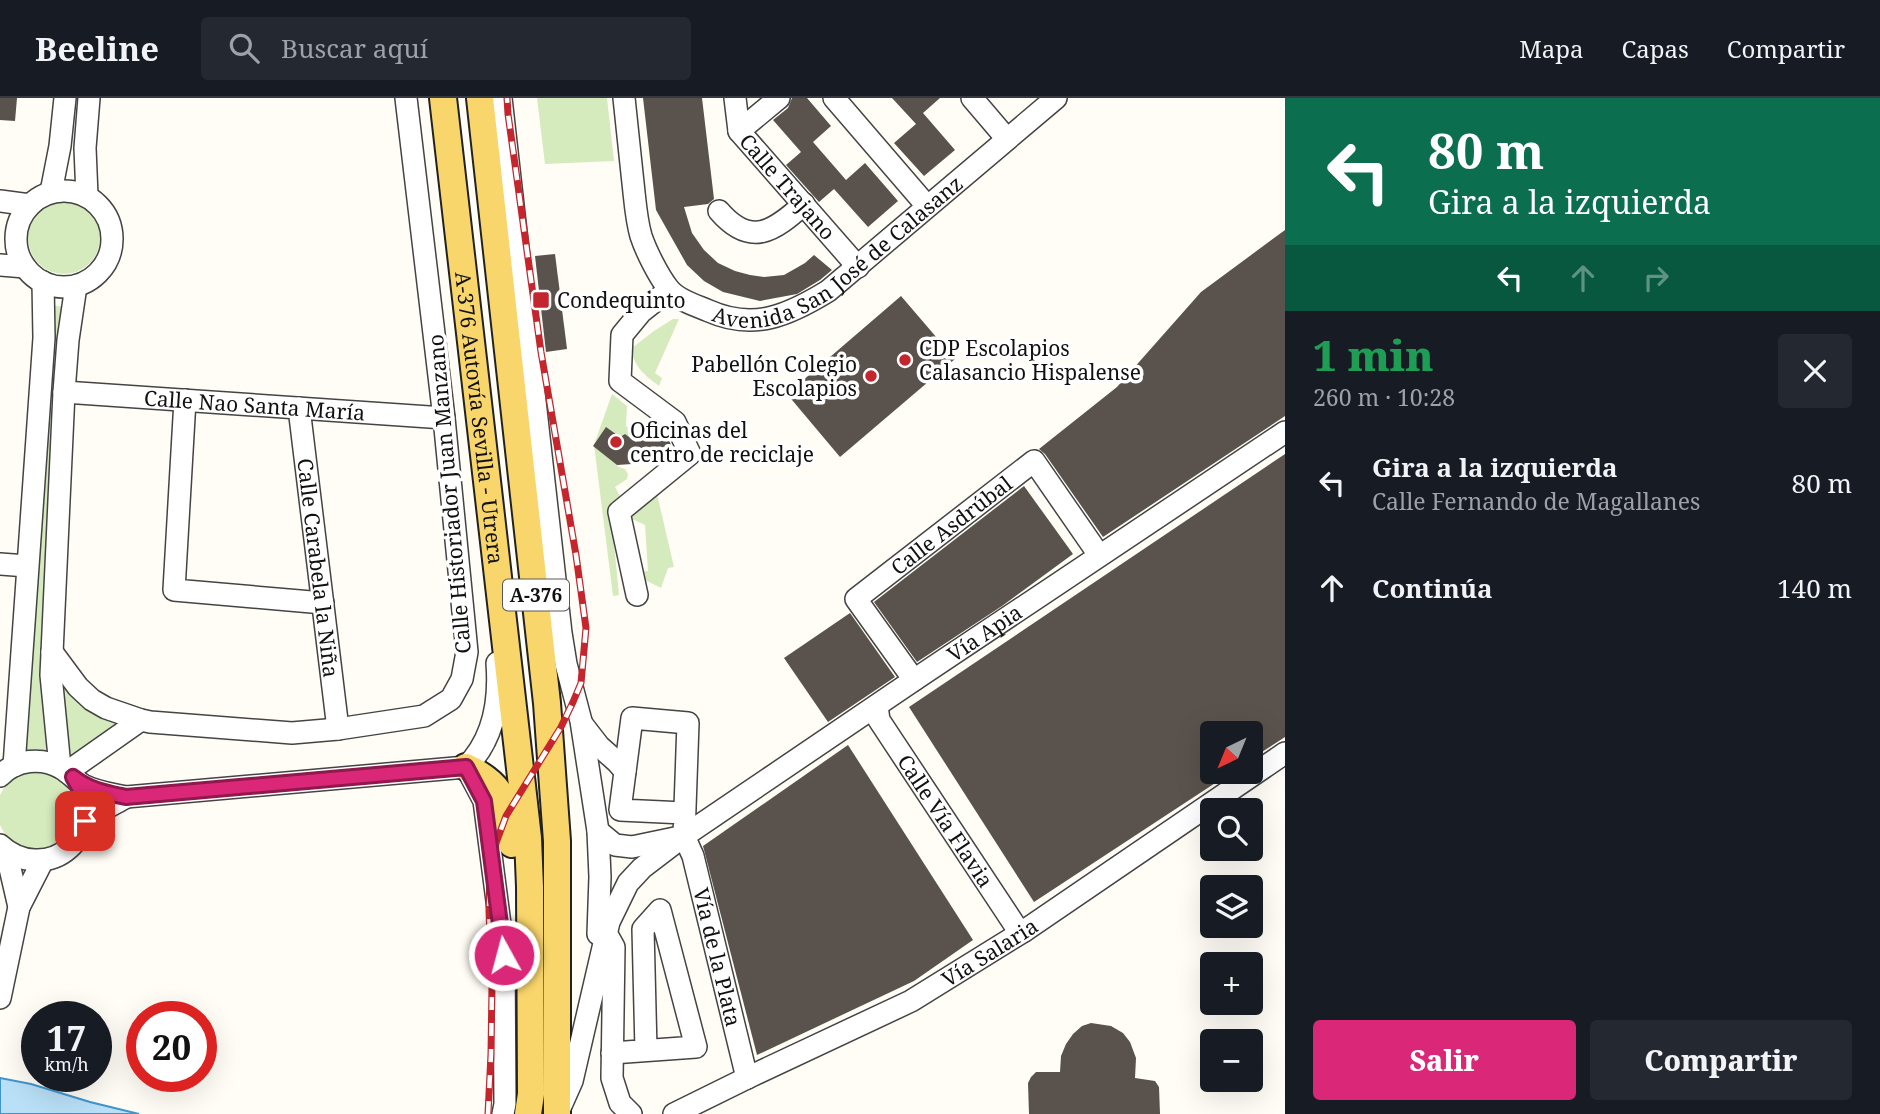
<!DOCTYPE html>
<html lang="es">
<meta charset="utf-8">
<style>
body{margin:0;font-family:"Noto Serif",serif;background:#242831;color:#f1f3f6;height:100vh;display:flex;flex-direction:column;font-size:26px;white-space:nowrap}
*{box-sizing:border-box;margin:0}
p{font-size:23px;color:#9ea1a6}
.icon{flex:none;width:38px;height:38px;fill:none;stroke:currentColor;stroke-width:2;stroke-linecap:round;stroke-linejoin:round}
.map{position:relative;flex:1;overflow:hidden}
.sheet{display:flex;flex-direction:column;background:#171b24;width:595px}
.sheet>*{flex:none}
.hud{background:#0b6e4f;color:#fff;overflow:hidden}
.needle{width:46px;rotate:223deg}
.tools{position:absolute;left:1200px;top:623px;display:grid;gap:14px}
.tools a{display:grid;place-items:center;width:63px;height:63px;border-radius:7px;background:#171b24;box-shadow:0 7px 28px #0002;font-size:35px}
.speed{position:absolute;left:21px;top:903px;display:flex;gap:14px;font-size:35px;font-weight:700;text-align:center}
.speed>*{display:grid;place-content:center;width:91px;height:91px;border-radius:50%;background:#171b24;box-shadow:0 7px 28px #0002;line-height:1}
.speed small{font-size:18px;font-weight:400}
.speed .limit{border:10px solid #d22;background:#fff;color:#111}
.pin{position:absolute;display:grid;place-items:center;width:60px;height:60px;color:#fff;margin:-30px;border-radius:14px;box-shadow:0 4px 10px #0006}
.me{position:absolute;width:77px;margin:-38px;rotate:353deg;stroke-linejoin:round;filter:drop-shadow(0 0 5px #0008)}
.turn{display:flex;align-items:center;gap:24px;height:147px;padding:0 28px;font-size:32px}
.turn .icon{width:91px;height:91px;stroke-width:2.5}
.turn b{display:block;font-size:49px;line-height:60px}
.lanes{display:flex;align-items:center;height:66px;padding:0 28px;background:#0003;justify-content:center;gap:35px;direction:ltr}
.lanes .off{opacity:.35}
.round{display:grid;place-items:center;flex:none;width:74px;height:74px;border-radius:7px;background:#242831}
.overview{display:flex;align-items:center;justify-content:space-between;height:119px;padding:0 28px}
h1{font-size:42px;font-weight:800;line-height:52px;color:#1e9e55}
.action{display:flex;gap:14px;margin-top:auto;padding:14px 28px}
.action a{flex:1;height:80px;border-radius:7px;background:#db2777;color:#fff;font-size:28px;font-weight:800;line-height:80px;text-align:center}
.action a+a{background:#242831;color:#f1f3f6}
ul{padding:0;list-style:none}
li{display:flex;align-items:center;gap:21px;height:105px;padding:0 28px}
li div{flex:1}
li b{display:block;font-size:26px}
li em{font-style:normal}
header{display:flex;align-items:center;gap:42px;box-sizing:border-box;height:98px;padding:0 35px;background:#171b24;border-bottom:2px solid #363941}
header strong{font-size:33px}
nav{display:flex;gap:38px;margin-inline-start:auto;font-size:24px}
.search{width:490px;height:63px;background:#242831;display:flex;align-items:center;gap:18px;box-sizing:border-box;padding:0 24px;border-radius:7px;color:#9ea1a6;font-size:26px}
main{display:flex;flex:1;min-height:0}
.map>svg:first-child{display:block}
.green{fill:#d5ebbd}
.water{fill:#b9e0f7;stroke:#3f96cf;stroke-width:2}
.building{fill:#5a524d}
.lines{fill:none;stroke-linecap:round;stroke-linejoin:round}
.minor-casing{stroke:#444;stroke-width:24}
.major-casing{stroke:#222;stroke-width:30}
.minor{stroke:#fff;stroke-width:21}
.major{stroke:#f9d66b;stroke-width:26}
.rail-casing{stroke:#c4262e;stroke-width:7}
.rail{stroke:#fff;stroke-width:4.5;stroke-dasharray:13;stroke-linecap:butt}
.route-casing{stroke:#8e194d;stroke-width:18}
.route{stroke:#db2777;stroke-width:12}
.poi-dot{fill:#c4262e;stroke:#fff;stroke-width:2.5}
.labels{text-anchor:middle;dominant-baseline:central;stroke-width:7;stroke-linejoin:round;paint-order:stroke}
.shield{fill:#fff;stroke:#585858;stroke-width:2}
.shield-label{font-size:19px;font-weight:bold;fill:#111}
.street-label{font-size:21px;fill:#111;stroke:#fff}
.poi-label{font-size:21px;fill:#111;stroke:#fff;text-anchor:start}
</style>
<header>
<strong>Beeline</strong>
<div class="search"><svg class="icon" aria-label="search" viewBox="0 0 24 24"><circle cx="10" cy="10" r="6"/><path d="M15 15l6 6"/></svg>Buscar aquí</div>
<nav><a>Mapa</a><a>Capas</a><a>Compartir</a></nav>
</header>
<main>
<div class="map">
<svg width="1285" height="1016" viewBox="0 0 1285 1016">
<rect width="100%" height="100%" fill="#fffdf5"/>
<g class="green">
<path d="M537,0H607L614,63L545,66Z"/>
<circle cx="64" cy="140" r="36"/>
<path d="M52,207L64,209L53,657L20,656Z"/>
<path d="M673,221H679L655,275L662,280L659,288C646,278 632,268 632,250L654,233Z"/>
<path d="M612,296L627,308L626,328L640,339L636,344L628,338L624,337L620,339L609,360L619,369L625,371L628,376L627,381L615,389L620,398L619,402L611,414L619,497L613,498L594,347Z"/>
<path d="M657,396L674,469L668,470L661,490L637,478V474L648,473L645,427L630,420L632,408Z"/>
<path d="M55,571L129,625L69,666Z"/>
<circle cx="36" cy="712" r="39"/>
</g>
<path class="water" d="M0,980L31,986L90,1004L139,1016H0Z"/>
<g class="building">
<path d="M0,0H17L15,23L0,22Z"/>
<path d="M643,0H702L714,101L708,106L684,109L692,135L704,152L718,165L735,173L750,177L764,179L784,177L805,165L814,157L832,172L820,182L797,196L760,203L723,194L704,183L687,167L656,112Z"/>
<path d="M792,0H807L831,28L813,44L846,82L865,65L898,103L868,129L834,91L819,104L786,67L801,54L773,22L788,10Z"/>
<path d="M892,0H940L923,15L955,52L924,78L894,45L916,26Z"/>
<path d="M1285,132V318L1103,439L1045,356L1039,351L1117,289L1201,194Z"/>
<path d="M555,156L567,251L546,254L535,158Z"/>
<path d="M901,198L955,261L840,359L787,296Z"/>
<path d="M652,323L665,333L672,349L659,364L651,358L646,365L640,361L632,366L617,367L593,348L606,329L620,339L625,336L636,344Z"/>
<path d="M1285,356V639L1251,661V635H1213V674H1232L1034,804L909,609Z"/>
<path d="M1024,388L1073,456L1002,508L917,564L874,504Z"/>
<path d="M850,515L895,579L828,624L784,560Z"/>
<path d="M848,647L973,842L914,883L757,957L703,748Z"/>
<path d="M1091,925L1111,928L1123,935L1130,944L1136,960L1135,980L1155,983L1159,989L1160,1016H1029L1028,985L1031,979L1036,974H1060L1061,958L1066,946L1073,936L1082,928Z"/>
</g>
<g class="lines">
<g class="minor-casing">
<g id="minor">
<path d="M501,0L561,535L566,566L581,623L598,733L600,779L598,836"/>
<path id="s1" d="M624,0C627,28 630,57 633,85C635,102 636,121 641,138C646,153 658,177 668,190C677,202 695,207 709,213C754,233 789,217 828,193L1056,0"/>
<path id="s2" d="M735,0L739,33L858,169"/>
<path d="M834,0L927,108"/>
<path d="M972,0L1007,41"/>
<path d="M739,33L779,0"/>
<circle cx="64" cy="141" r="48"/>
<path d="M51,94L60,48L65,0"/>
<path d="M87,98L85,50L89,0"/>
<path d="M0,103L30,107"/>
<path d="M719,113C751,150 774,133 804,106"/>
<path d="M0,167L25,169"/>
<path id="s3" d="M64,294L444,320"/>
<path d="M185,302L174,492L323,505"/>
<path id="s4" d="M299,310L338,631"/>
<path d="M0,466L27,468"/>
<path d="M637,497L619,414L690,356L675,324L620,283L622,237L641,214L669,192"/>
<path d="M52,554L78,589L92,602L106,610L141,622L150,624L292,635L338,631L424,618L451,601L462,581L467,554L444,320L406,0"/>
<path id="s5" d="M914,582L856,501L1034,363L1099,457"/>
<path id="s6" d="M877,608L879,622L1016,829L1024,833"/>
<path d="M582,626L599,648L617,664L625,673"/>
<path d="M14,668L44,240L43,184"/>
<path d="M60,669L51,577L64,294L68,242L76,188"/>
<path d="M466,669L484,703L504,857L505,1006L503,1016"/>
<path d="M466,669C494,641 500,603 497,565"/>
<path d="M67,674L141,622"/>
<path d="M0,678C16,661 42,659 61,670C69,674 75,682 83,687C96,694 112,696 126,699L466,669"/>
<path id="s7" d="M684,715L620,712L632,620L688,625L684,738L693,758L747,980"/>
<path d="M598,733L615,747L632,749L675,740"/>
<path d="M0,747C19,765 49,768 69,750C81,739 90,723 102,713C109,708 118,704 126,699"/>
<path d="M6,753L19,809"/>
<path d="M609,840L614,849L612,980L620,1005L631,1016"/>
<path d="M0,900L19,809L43,762"/>
<path d="M612,955L696,949L660,812L643,831L646,952"/>
<path id="s8" d="M560,1010L572,983L609,824L628,785L642,770L684,738L914,582L1285,334"/>
<path id="s9" d="M674,1016L747,980L911,903L1024,833L1285,655"/>
</g>
</g>
<g class="major-casing">
<g id="major">
<path id="s10" d="M443,0L528,740L530,789L531,996L528,1016"/>
<path d="M480,0L547,605L557,743V1016"/>
<path d="M466,669C506,688 506,705 512,746"/>
</g>
</g>
<use href="#minor" class="minor"/>
<use href="#major" class="major"/>
<g class="rail-casing">
<path id="rail" d="M488,1016L491,956L492,887L489,813L490,772L496,745L506,718L561,629L573,604L581,585L586,530L576,457L541,254L508,16L507,0"/>
</g>
<use href="#rail" class="rail"/>
</g>
<g class="lines">
<g class="route-casing">
<path id="route" d="M85,723C85,705 82,694 73,679C89,692 107,695 126,699L466,669L484,703L504,857"/>
</g>
<use href="#route" class="route"/>
</g>
<g class="poi-dot">
<rect x="532" y="193" width="18" height="18" rx="3.5"/>
<circle cx="905" cy="262" r="7"/>
<circle cx="871" cy="278" r="7"/>
<circle cx="616" cy="344" r="7"/>
</g>
<g class="labels">
<rect class="shield" x="503" y="481.5" width="66" height="31" rx="5"/>
<g class="shield-label">
<text x="536" y="497">A-376</text>
</g>
<g class="street-label">
<text stroke="none"><textPath href="#s2" startOffset="107">Calle Trajano</textPath></text>
<text stroke="none"><textPath href="#s1" startOffset="397">Avenida San José de Calasanz</textPath></text>
<text stroke="none"><textPath href="#s3" startOffset="191">Calle Nao Santa María</textPath></text>
<text stroke="none"><textPath href="#s10" startOffset="322">A-376 Autovía Sevilla - Utrera</textPath></text>
<text transform="translate(449 396) rotate(-95)">Calle Historiador Juan Manzano</text>
<text stroke="none"><textPath href="#s5" startOffset="220">Calle Asdrúbal</textPath></text>
<text stroke="none"><textPath href="#s4" startOffset="161">Calle Carabela la Niña</textPath></text>
<text stroke="none"><textPath href="#s8" startOffset="672">Vía Apia</textPath></text>
<text stroke="none"><textPath href="#s6" startOffset="135">Calle Vía Flavia</textPath></text>
<text stroke="none"><textPath href="#s9" startOffset="355">Vía Salaria</textPath></text>
<text stroke="none"><textPath href="#s7" startOffset="452">Vía de la Plata</textPath></text>
</g>
<g class="poi-label">
<text x="557" y="202">Condequinto</text>
<text x="919" y="250">CDP Escolapios<tspan x="919" dy="24">Calasancio Hispalense</tspan></text>
<text x="857" y="266" text-anchor="end">Pabellón Colegio<tspan x="857" dy="24">Escolapios</tspan></text>
<text x="630" y="332">Oficinas del<tspan x="630" dy="24">centro de reciclaje</tspan></text>
</g>
</g>
</svg>
<div class="tools">
<a><svg class="needle" viewBox="-14 -14 28 28"><path d="M0-13l5 13h-10z" fill="#e53935"/><path d="M0 13l5-13h-10z" fill="#9ea1a6"/></svg></a>
<a><svg class="icon" aria-label="search" viewBox="0 0 24 24"><circle cx="10" cy="10" r="6"/><path d="M15 15l6 6"/></svg></a>
<a><svg class="icon" aria-label="layers" viewBox="0 0 24 24"><path d="M12 4l9 5-9 5-9-5zM3 14l9 5 9-5"/></svg></a>
<a>+</a>
<a>−</a>
</div>
<div class="speed"><div>17<small>km/h</small></div><div class="limit">20</div></div>
<div class="pin" style="left:85px;top:723px;background:#d93025"><svg class="icon" aria-label="arrive" viewBox="0 0 24 24"><path d="M6 21V4h12l-3 4 3 4H6"/></svg></div>
<svg class="me" style="left:504px;top:857px" viewBox="-20 -20 40 40"><circle r="17" fill="#db2777" stroke="#fff" stroke-width="3"/><path d="M0-11L8 9 0 5-8 9z" fill="#fff"/></svg>
</div>
<section class="sheet">
<div class="hud">
<div class="turn"><svg class="icon" aria-label="left" viewBox="0 0 24 24"><path d="M17 20v-9H6M10 6l-5 5 5 5"/></svg><div><b>80 m</b>Gira a la izquierda</div></div>
<div class="lanes"><svg class="icon" aria-label="left" viewBox="0 0 24 24"><path d="M17 20v-9H6M10 6l-5 5 5 5"/></svg><svg class="icon off" aria-label="ahead" viewBox="0 0 24 24"><path d="M12 20V5M6 11l6-6 6 6"/></svg><svg class="icon off" aria-label="right" viewBox="0 0 24 24"><path d="M7 20v-9h11M14 6l5 5-5 5"/></svg></div>
</div>
<div class="overview"><div><h1>1 min</h1><p>260 m · 10:28</p></div><a class="round"><svg class="icon" aria-label="close" viewBox="0 0 24 24"><path d="M6 6l12 12M18 6L6 18"/></svg></a></div>
<ul>
<li><svg class="icon" aria-label="left" viewBox="0 0 24 24"><path d="M17 20v-9H6M10 6l-5 5 5 5"/></svg><div><b>Gira a la izquierda</b><p>Calle Fernando de Magallanes</p></div><em>80 m</em></li>
<li><svg class="icon" aria-label="ahead" viewBox="0 0 24 24"><path d="M12 20V5M6 11l6-6 6 6"/></svg><div><b>Continúa</b></div><em>140 m</em></li>
</ul>
<div class="action"><a>Salir</a><a>Compartir</a></div>
</section>
</main>
